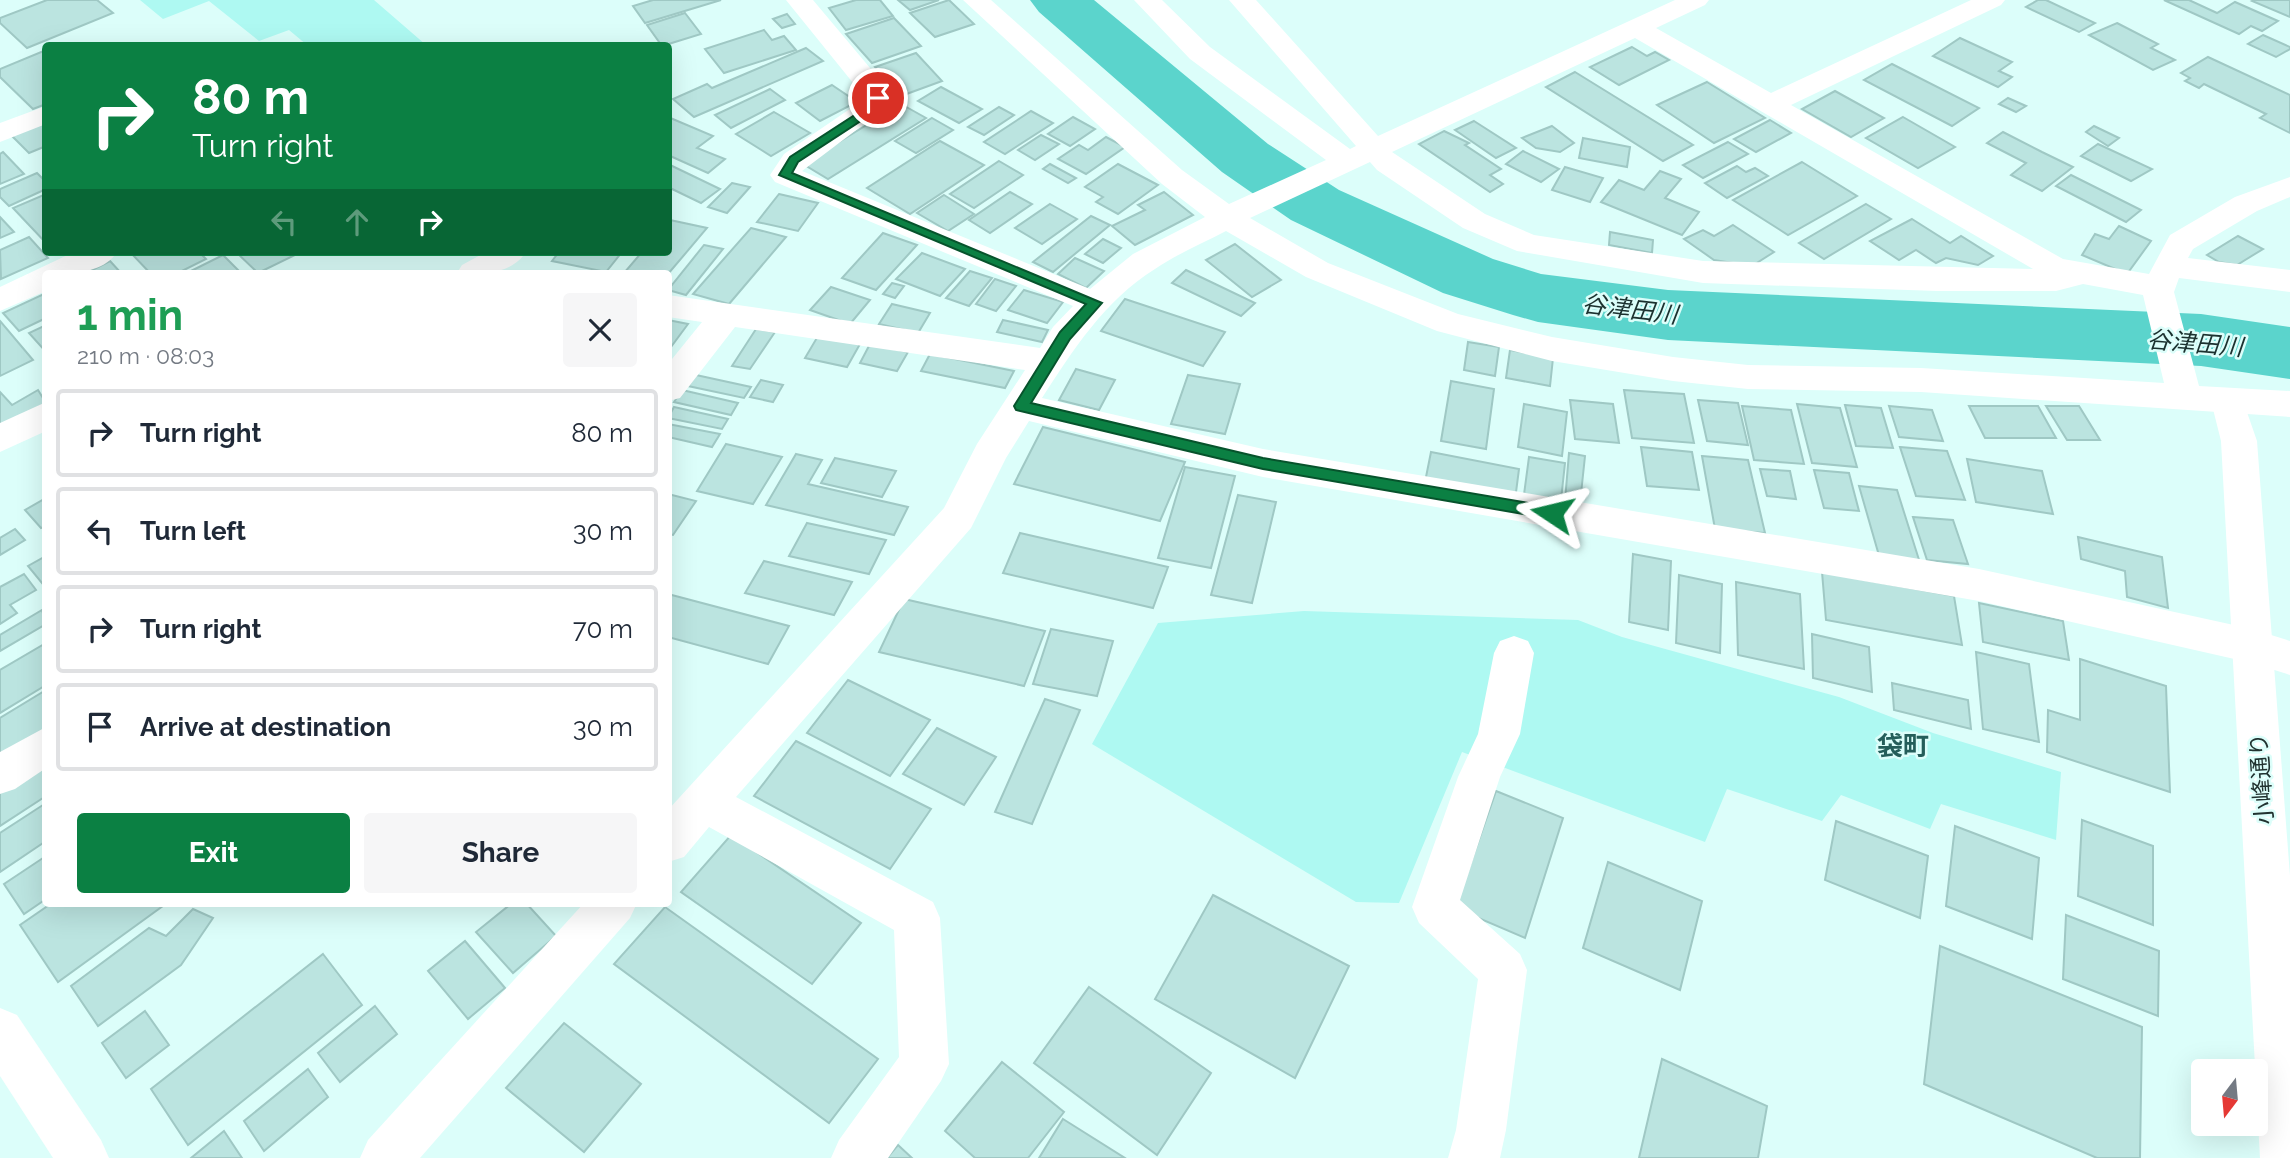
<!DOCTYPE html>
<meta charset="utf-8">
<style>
body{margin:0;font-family:Raleway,"Noto Sans JP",sans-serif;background:#f6f6f7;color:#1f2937;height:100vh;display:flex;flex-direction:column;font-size:26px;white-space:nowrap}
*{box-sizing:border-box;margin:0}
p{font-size:23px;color:#747a83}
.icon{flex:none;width:38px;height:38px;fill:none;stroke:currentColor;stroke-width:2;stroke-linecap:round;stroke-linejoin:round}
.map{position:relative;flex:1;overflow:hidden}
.drawer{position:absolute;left:42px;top:270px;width:630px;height:637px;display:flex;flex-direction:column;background:#fff;border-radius:7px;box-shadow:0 7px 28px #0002}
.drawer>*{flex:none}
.hud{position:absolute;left:42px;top:42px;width:630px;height:214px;border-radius:7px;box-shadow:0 7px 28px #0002;background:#0b8043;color:#fff;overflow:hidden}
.needle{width:46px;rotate:196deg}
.tools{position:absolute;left:2191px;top:1059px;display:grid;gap:14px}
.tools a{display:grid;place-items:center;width:77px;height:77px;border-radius:7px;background:#fff;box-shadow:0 7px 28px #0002;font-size:35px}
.pin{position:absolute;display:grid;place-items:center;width:60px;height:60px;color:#fff;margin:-30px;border:4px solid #fff;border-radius:50%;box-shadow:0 2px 7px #0007}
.me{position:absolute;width:77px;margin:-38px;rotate:280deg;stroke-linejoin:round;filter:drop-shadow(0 0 5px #0008)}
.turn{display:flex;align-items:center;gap:24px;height:147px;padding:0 35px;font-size:32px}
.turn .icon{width:91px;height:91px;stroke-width:2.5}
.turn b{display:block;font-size:49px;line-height:60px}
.lanes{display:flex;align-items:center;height:66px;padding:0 35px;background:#0003;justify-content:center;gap:35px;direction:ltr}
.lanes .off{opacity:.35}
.round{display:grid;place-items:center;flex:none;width:74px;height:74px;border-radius:7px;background:#f6f6f7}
.headline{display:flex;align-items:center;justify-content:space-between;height:119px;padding:0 35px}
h1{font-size:42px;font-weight:700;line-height:52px;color:#1e9e55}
.action{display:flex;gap:14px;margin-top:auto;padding:14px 35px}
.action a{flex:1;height:80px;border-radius:7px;background:#0b8043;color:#fff;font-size:28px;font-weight:700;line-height:80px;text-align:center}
.action a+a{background:#f6f6f7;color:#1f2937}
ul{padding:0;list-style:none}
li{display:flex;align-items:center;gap:21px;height:88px;margin:0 14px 10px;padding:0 21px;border:4px solid #e0e1e3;border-radius:7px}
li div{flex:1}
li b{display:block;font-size:26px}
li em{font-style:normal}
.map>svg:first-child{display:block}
.green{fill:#aef9f2}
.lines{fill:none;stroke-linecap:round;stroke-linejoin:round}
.river{fill:#5bd4cc;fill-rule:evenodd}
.building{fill:#bbe4e0;stroke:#9fc8c4;stroke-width:2}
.minor{fill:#fff;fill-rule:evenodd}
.major{fill:#fff;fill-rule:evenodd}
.route{fill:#0b8043;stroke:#07532c;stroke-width:2}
.labels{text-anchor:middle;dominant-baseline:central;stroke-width:5;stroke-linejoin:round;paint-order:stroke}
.street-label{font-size:23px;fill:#213230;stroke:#dcfefa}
.water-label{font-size:24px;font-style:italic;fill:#1b312f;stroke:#dcfefa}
.quarter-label{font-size:26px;font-weight:bold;fill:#245e5a;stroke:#dcfefa}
</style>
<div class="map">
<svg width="2290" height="1158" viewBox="0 0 2290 1158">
<rect width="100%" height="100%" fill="#dcfefa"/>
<g class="green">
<path d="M140,0H374L426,45H307L289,30L259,41L209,1L163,19Z"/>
<path d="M1304,611L1578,620L1622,637L1839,697L1933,733L2061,772L2056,840L1941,804L1930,829L1841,795L1822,821L1727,789L1705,842L1462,752L1399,903L1356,902L1092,744L1158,623Z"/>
</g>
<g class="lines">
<path class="river" d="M1030,0H1094L1268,144L1339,190L1493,259L1541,274L1668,290L2201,314L2290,327V379L2201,366L1668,340L1538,322L1513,315L1443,293L1291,220L1222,172L1039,12Z"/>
</g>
<g class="building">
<path d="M47,0H97L113,13L27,48L0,23V18Z"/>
<path d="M653,0H721L645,23L633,6Z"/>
<path d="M856,0H880L893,16L846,30L829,8Z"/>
<path d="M898,0H939L910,10Z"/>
<path d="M949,0L974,24L935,37L910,13Z"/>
<path d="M2038,0H2046L2095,23L2079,32L2026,7Z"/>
<path d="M2164,0H2189L2217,13L2235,2L2278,21L2262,31L2251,26L2239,34Z"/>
<path d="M2290,0V17L2252,1L2254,0Z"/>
<path d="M685,13L701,34L662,46L647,25Z"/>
<path d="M787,14L795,24L782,28L773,19Z"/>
<path d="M894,18L921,46L872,63L846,34Z"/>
<path d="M2117,23L2158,44L2151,48L2175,60L2153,70L2089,35Z"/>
<path d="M764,30L772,40L784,36L796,50L724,73L705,49Z"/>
<path d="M2263,35L2290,47V49L2276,57L2248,44Z"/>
<path d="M1960,38L2012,62L1999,71L2012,77L1998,87L1933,56Z"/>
<path d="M1632,47L1647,56L1655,52L1669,60L1619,85L1590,67Z"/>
<path d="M806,48L823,61L694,117L673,99L707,84L712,88Z"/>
<path d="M46,50V104L33,109L0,77V69Z"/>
<path d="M916,53L942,81L901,96L875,67Z"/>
<path d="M2208,57L2290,95V133L2260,118L2266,114L2204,84L2199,88L2185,81L2190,78L2181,73Z"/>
<path d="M1892,64L1979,108L1952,126L1864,80Z"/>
<path d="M1575,72L1693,145L1663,161L1546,87Z"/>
<path d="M1707,82L1765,118L1714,143L1657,105Z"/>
<path d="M832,85L857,102L820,121L796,103Z"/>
<path d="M941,87L982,109L959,123L918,101Z"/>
<path d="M770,89L785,100L731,128L715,115Z"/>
<path d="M1835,91L1884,118L1851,137L1802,109Z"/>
<path d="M2008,98L2026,106L2016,112L1999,104Z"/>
<path d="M901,104L926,118L828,179L803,164Z"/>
<path d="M999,107L1014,115L984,135L968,127Z"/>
<path d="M1031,111L1053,123L1005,154L984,142Z"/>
<path d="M774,112L810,133L771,156L736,134Z"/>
<path d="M668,117L713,136L697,148L725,159L708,173L668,155Z"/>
<path d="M1073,117L1095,129L1070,146L1048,134Z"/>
<path d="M1903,117L1955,147L1918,168L1866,138Z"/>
<path d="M932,118L953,130L916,153L895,141Z"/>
<path d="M46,120V146L29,153L11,135Z"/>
<path d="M1770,120L1791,133L1756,152L1734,139Z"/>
<path d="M1474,121L1516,148L1496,158L1455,130Z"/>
<path d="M1552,126L1574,143L1560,152L1536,148L1522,138Z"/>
<path d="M2094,126L2119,138L2108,146L2086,132Z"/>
<path d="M1444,131L1469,143L1465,145L1501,169L1490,175L1503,184L1490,192L1419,144Z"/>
<path d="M2003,132L2042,152L2073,167L2042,191L2011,175L2026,163L1987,143Z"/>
<path d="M1041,135L1059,144L1035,160L1018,150Z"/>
<path d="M1106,137L1125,147L1086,174L1058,159L1079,145L1088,150Z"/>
<path d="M1583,138L1630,147L1627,167L1579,158Z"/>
<path d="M940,141L984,165L910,214L867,188Z"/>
<path d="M1728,142L1748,154L1703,178L1683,165Z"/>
<path d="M2098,144L2152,169L2131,181L2081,156Z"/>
<path d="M1523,151L1559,169L1541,182L1506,164Z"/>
<path d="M3,152L24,174L0,184V154Z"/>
<path d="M999,161L1023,175L974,208L950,194Z"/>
<path d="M1802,162L1857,196L1788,235L1733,200Z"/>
<path d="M668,164L720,189L701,203L668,187Z"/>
<path d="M1050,164L1076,178L1068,183L1043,169Z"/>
<path d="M1118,164L1158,185L1118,214L1096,202L1103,197L1085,187Z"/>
<path d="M1737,166L1746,172L1755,168L1768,176L1727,198L1705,183Z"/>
<path d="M1565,167L1603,178L1590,202L1552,190Z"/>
<path d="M1660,171L1681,179L1665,198L1699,212L1682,235L1601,202L1619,180L1644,190Z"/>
<path d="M37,173L46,182V189L9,206L0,197V189Z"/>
<path d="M2071,175L2141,210L2126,222L2056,186Z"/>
<path d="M732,183L750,187L727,213L708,207Z"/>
<path d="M1010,192L1032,204L990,233L969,220Z"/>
<path d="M1164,192L1193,215L1135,245L1112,226L1145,210L1138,205Z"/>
<path d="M46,194V243L13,208Z"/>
<path d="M779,194L818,203L798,231L757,222Z"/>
<path d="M944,195L974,214L948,231L917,213Z"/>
<path d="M1050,204L1077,219L1042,244L1015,228Z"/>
<path d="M1866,204L1891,219L1824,259L1799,243Z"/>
<path d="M1091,216L1110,225L1053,272L1033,262Z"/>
<path d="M0,217L14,232L0,238Z"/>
<path d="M1912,219L1950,243L1961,236L1993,256L1978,265L1946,258L1936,263L1916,250L1899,260L1870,241Z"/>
<path d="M670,220L707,228L668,274L624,273L642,252H668Z"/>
<path d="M1733,225L1774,252L1752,266L1714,260L1684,239L1703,230L1714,236Z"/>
<path d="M2119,226L2151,241L2127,274L2082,255L2095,234L2109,239Z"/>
<path d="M751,228L786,237L729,304L693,294Z"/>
<path d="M1610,232L1653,240L1652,253L1609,245Z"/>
<path d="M883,233L917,245L876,290L842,278Z"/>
<path d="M2238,236L2263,249L2237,265L2219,262L2207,255Z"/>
<path d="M29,237L48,258L1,279L0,250Z"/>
<path d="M1103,239L1121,248L1103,263L1085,254Z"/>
<path d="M1235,244L1281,280L1252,297L1206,260Z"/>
<path d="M704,245L723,249L686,295L668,290Z"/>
<path d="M130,252H199L206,259L178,273H150Z"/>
<path d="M236,252H292L295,255L258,273Z"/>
<path d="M559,252H622L606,272L552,261Z"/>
<path d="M922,253L965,269L940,296L896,279Z"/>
<path d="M223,255L241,273H187Z"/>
<path d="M1075,258L1104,271L1086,288L1058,274Z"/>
<path d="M110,261L121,273H86Z"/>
<path d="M1186,270L1255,303L1241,316L1172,283Z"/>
<path d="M970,271L992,278L969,306L946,298Z"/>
<path d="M995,279L1016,286L996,311L976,304Z"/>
<path d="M892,283L904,286L895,298L883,294Z"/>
<path d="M831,287L870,300L850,324L810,310Z"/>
<path d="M1024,290L1063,302L1047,323L1008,310Z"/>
<path d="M46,293V318L19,331L3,313Z"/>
<path d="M1125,299L1225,332L1203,366L1101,331Z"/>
<path d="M892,304L930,313L918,333L879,324Z"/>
<path d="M668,320L688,324L668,351Z"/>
<path d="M1003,320L1048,330L1042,342L997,332Z"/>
<path d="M0,321L33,360L0,376Z"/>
<path d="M46,325V352L29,333Z"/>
<path d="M756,329L775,332L750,369L732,366Z"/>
<path d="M818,336L860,344L847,367L805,358Z"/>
<path d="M1468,342L1499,347L1495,376L1464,370Z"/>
<path d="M870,344L908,352L897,371L860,363Z"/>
<path d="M1510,350L1553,358L1550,386L1506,378Z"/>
<path d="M930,354L1014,371L1005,388L921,371Z"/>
<path d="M1076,369L1115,380L1099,410L1059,400Z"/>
<path d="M696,375L751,387L744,398L688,386Z"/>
<path d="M1188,375L1240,384L1225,434L1171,424Z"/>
<path d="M761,380L783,385L773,402L750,397Z"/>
<path d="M1451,381L1494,389L1486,449L1441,441Z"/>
<path d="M38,390L46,403L0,428V392L12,405Z"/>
<path d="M682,390L738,403L731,415L674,402Z"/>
<path d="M1624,390L1684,394L1694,443L1632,438Z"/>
<path d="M1570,400L1613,404L1619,443L1575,439Z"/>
<path d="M1698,400L1738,403L1748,445L1707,441Z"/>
<path d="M1524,404L1567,412L1562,456L1518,447Z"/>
<path d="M1797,404L1840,408L1857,467L1812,463Z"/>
<path d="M1845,405L1881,408L1893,448L1856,446Z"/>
<path d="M1742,406L1791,410L1804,464L1754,460Z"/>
<path d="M1889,406L1932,410L1943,441L1899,437Z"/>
<path d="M1969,406H2038L2056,438H1985Z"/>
<path d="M2046,406H2079L2100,440H2067Z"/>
<path d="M674,407L728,419L722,429L668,418Z"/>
<path d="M668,424L720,434L712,447L668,437Z"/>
<path d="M1043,427L1185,462L1160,521L1014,484Z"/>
<path d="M726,444L782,457L753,504L697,491Z"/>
<path d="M1641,447L1692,452L1699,490L1647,486Z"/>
<path d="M1900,447L1947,451L1965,500L1916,496Z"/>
<path d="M1431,452L1519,469L1515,500L1425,482Z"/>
<path d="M1569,453L1585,456L1580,503L1565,501Z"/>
<path d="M796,454L822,460L808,484L908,507L894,535L766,505Z"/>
<path d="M1702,456L1748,460L1765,533L1715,529Z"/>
<path d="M1529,457L1565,463L1560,509L1523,502Z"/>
<path d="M835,458L896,471L882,497L821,483Z"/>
<path d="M1967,459L2042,471L2053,514L1976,502Z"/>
<path d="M1185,467L1235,476L1211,568L1158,558Z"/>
<path d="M1760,469L1790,471L1796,499L1767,496Z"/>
<path d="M1814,470L1849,473L1859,511L1824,508Z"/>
<path d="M1859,486L1897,490L1920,563L1880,559Z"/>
<path d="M668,494L696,501L673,535L668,534Z"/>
<path d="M1238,495L1276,502L1252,603L1211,595Z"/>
<path d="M46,498V526L41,528L25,510Z"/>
<path d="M1913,517L1953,520L1968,564L1927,560Z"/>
<path d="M807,523L886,540L869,574L789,556Z"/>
<path d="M15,529L25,540L0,555V538Z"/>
<path d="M1020,533L1168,567L1153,608L1003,573Z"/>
<path d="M2078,537L2162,557L2168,608L2127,597L2125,571L2081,559Z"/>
<path d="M1633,554L1671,561L1668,630L1629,622Z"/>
<path d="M46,556V588L28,566Z"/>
<path d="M764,561L852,582L834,615L745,593Z"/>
<path d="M1822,572L1954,596L1962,645L1826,620Z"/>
<path d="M24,574L36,590L10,605L17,613L0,624V587Z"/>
<path d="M1679,575L1722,584L1720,653L1676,643Z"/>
<path d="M1736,582L1800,594L1804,669L1738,655Z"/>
<path d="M668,594L789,626L768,664L668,637Z"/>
<path d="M904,599L1045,631L1024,686L879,652Z"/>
<path d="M1979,603L2063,621L2069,660L1983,642Z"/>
<path d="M42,610L46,624L0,651V635Z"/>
<path d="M1051,629L1113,641L1097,696L1033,684Z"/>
<path d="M1812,634L1869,647L1872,692L1813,678Z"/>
<path d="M46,643V685L0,713V670Z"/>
<path d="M1976,652L2029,664L2039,742L1983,729Z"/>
<path d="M2080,659L2166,686L2170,792L2047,752L2048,710L2080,720Z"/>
<path d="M848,680L930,720L890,776L807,733Z"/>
<path d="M1892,683L1968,700L1971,729L1894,710Z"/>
<path d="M46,690V734L0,763V718Z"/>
<path d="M1045,699L1080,710L1032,824L995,812Z"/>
<path d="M937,728L996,757L964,805L903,774Z"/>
<path d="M796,741L931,809L890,869L754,796Z"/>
<path d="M46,764V796L0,826V793Z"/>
<path d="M1496,791L1563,818L1525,938L1455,908Z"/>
<path d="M46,803V841L0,872V833Z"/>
<path d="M2082,820L2153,846V925L2078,896Z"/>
<path d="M1836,821L1928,856L1920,918L1825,880Z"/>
<path d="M1955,826L2039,858L2032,939L1946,906Z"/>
<path d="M731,835L861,923L812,984L681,892Z"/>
<path d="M46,856V899L24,914L4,884Z"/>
<path d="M1608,862L1702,901L1680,990L1583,948Z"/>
<path d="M1213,895L1349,966L1295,1078L1155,999Z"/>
<path d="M52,903H167L58,982L20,925Z"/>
<path d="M512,903H526L556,936L513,973L476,932Z"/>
<path d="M665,907L878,1059L829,1123L614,964Z"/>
<path d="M193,909L213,918L181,965L98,1026L71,986L149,928L166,936Z"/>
<path d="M2066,915L2159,951L2158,1016L2063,979Z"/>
<path d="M465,941L505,988L468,1019L428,971Z"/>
<path d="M1940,946L2142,1027L2140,1158H2097L1924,1084Z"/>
<path d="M323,954L362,1005L188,1145L151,1089Z"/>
<path d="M1089,987L1211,1073L1157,1155L1034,1063Z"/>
<path d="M375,1006L397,1034L340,1082L318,1053Z"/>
<path d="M145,1011L169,1045L126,1078L102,1043Z"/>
<path d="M564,1023L641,1084L584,1152L506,1088Z"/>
<path d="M1662,1059L1767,1106L1758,1158H1639Z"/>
<path d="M1002,1062L1064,1112L1028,1158H975L945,1131Z"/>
<path d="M308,1069L328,1097L264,1151L244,1121Z"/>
<path d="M1063,1119L1125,1158H1039Z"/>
<path d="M224,1131L242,1158H191Z"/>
<path d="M898,1145L912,1158H887Z"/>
</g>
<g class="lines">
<g class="minor">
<path d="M786,0H813L886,87L892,103L802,171L1090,289L1133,254L1205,217L1162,184L963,0H991L1182,170L1229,204L1326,160L1190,59L1134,0H1162L1210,47L1350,149L1356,146L1229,0H1256L1378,136L1675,0H1709L1705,5L1656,28L1771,93L1971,0H2005L2001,5L1791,105L2063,259L2149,274L2170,235L2235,197L2290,177V197L2257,211L2193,249L2188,258L2290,270V292L2179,278L2174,292L2199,386L2290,391V417L1921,392L1748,389L1673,381L1552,361L1437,331L1306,277L1226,231C1203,243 1177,254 1155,269C1105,300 1073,350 1042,398L1263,449L1979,569L2252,629L2290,641V675L2252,663L1979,601L1263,477L1029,421L1006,458L971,528L736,797L933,902L940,918L949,1064L941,1081L888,1158H831L839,1140L899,1057L894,930L709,827L684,857L668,862V810L944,508L977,444L1025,370L735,327L680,398L668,401V364L702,322L668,317V295L1040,348L1053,327L1073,306L775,182L770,175L784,154L863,100L862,94ZM1635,38L2033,269L1703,261L1534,235L1485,214L1392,152ZM1370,162L1377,170L1463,228L1517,251L1703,283L1937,291H2056L2083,284L2143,295L2164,383L1921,368L1748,365L1673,357L1552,337L1458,314L1328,263L1250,218Z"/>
<path d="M46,106V124L0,142V123Z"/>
<path d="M74,252H117C102,275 70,273 46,273V291L0,311V287Z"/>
<path d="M486,252H526C510,276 482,273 457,273L462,265Z"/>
<path d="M46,402V431L0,452V423Z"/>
<path d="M1514,636L1528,641L1534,653L1520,734L1500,777L1460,900L1520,954L1527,970L1506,1130L1500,1158H1448L1456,1130L1478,979L1419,923L1412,907L1458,777L1478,734L1494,653L1500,641Z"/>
<path d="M46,727V768L15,789L0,794V752Z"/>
<path d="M584,903H637L630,918L420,1158H360L368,1140Z"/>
<path d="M0,1008L17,1015L101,1140L109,1158H53L0,1076Z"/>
</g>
<path class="major" d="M2228,388L2240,392L2257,441L2290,876V1158H2260L2221,441L2211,401L2216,392Z"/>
</g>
<path class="route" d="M874,95L884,98L879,109L798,162L792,173L1102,303L1070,339L1031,403L1263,458L1552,507L1558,508V517L1552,519L1263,469L1016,410L1014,406L1060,332L1086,304L779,175L790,157L870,105Z"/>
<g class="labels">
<g class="street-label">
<text transform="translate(2261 779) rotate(-94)">小峰通り</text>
</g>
<g class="water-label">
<text transform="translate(1630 309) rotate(7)">谷津田川</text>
<text transform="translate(2195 343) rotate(5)">谷津田川</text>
</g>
<g class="quarter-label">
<text x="1903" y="746">袋町</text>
</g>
</g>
</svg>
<div class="tools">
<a><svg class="needle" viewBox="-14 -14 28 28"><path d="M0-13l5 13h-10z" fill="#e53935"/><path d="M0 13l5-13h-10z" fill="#747a83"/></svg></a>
</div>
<div class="pin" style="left:878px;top:98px;background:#d93025"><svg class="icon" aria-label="arrive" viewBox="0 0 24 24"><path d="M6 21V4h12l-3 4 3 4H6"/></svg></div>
<svg class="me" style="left:1552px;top:513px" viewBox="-20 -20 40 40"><path d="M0-17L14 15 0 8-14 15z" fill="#0b8043" stroke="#fff" stroke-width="4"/></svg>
<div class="hud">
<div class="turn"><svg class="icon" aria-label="right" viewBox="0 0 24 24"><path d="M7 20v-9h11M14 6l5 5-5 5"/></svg><div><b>80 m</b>Turn right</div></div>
<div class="lanes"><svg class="icon off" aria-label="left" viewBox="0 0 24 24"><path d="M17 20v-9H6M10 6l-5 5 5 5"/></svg><svg class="icon off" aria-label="ahead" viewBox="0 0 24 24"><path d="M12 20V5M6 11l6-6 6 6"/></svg><svg class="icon" aria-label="right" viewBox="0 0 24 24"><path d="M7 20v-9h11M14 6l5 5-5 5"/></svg></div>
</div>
<section class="drawer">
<div class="headline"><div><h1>1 min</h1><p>210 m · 08:03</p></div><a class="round"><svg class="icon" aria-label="close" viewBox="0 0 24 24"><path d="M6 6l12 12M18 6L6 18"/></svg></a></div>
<ul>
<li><svg class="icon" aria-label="right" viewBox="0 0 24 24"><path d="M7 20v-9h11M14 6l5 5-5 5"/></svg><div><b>Turn right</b></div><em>80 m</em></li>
<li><svg class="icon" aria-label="left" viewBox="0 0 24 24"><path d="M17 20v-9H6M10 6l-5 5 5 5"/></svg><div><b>Turn left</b></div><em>30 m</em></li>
<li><svg class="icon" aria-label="right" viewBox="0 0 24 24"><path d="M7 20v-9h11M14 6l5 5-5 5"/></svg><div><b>Turn right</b></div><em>70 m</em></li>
<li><svg class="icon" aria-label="arrive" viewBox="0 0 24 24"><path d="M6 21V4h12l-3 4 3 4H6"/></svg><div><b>Arrive at destination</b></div><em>30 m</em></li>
</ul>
<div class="action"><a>Exit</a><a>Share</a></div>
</section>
</div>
